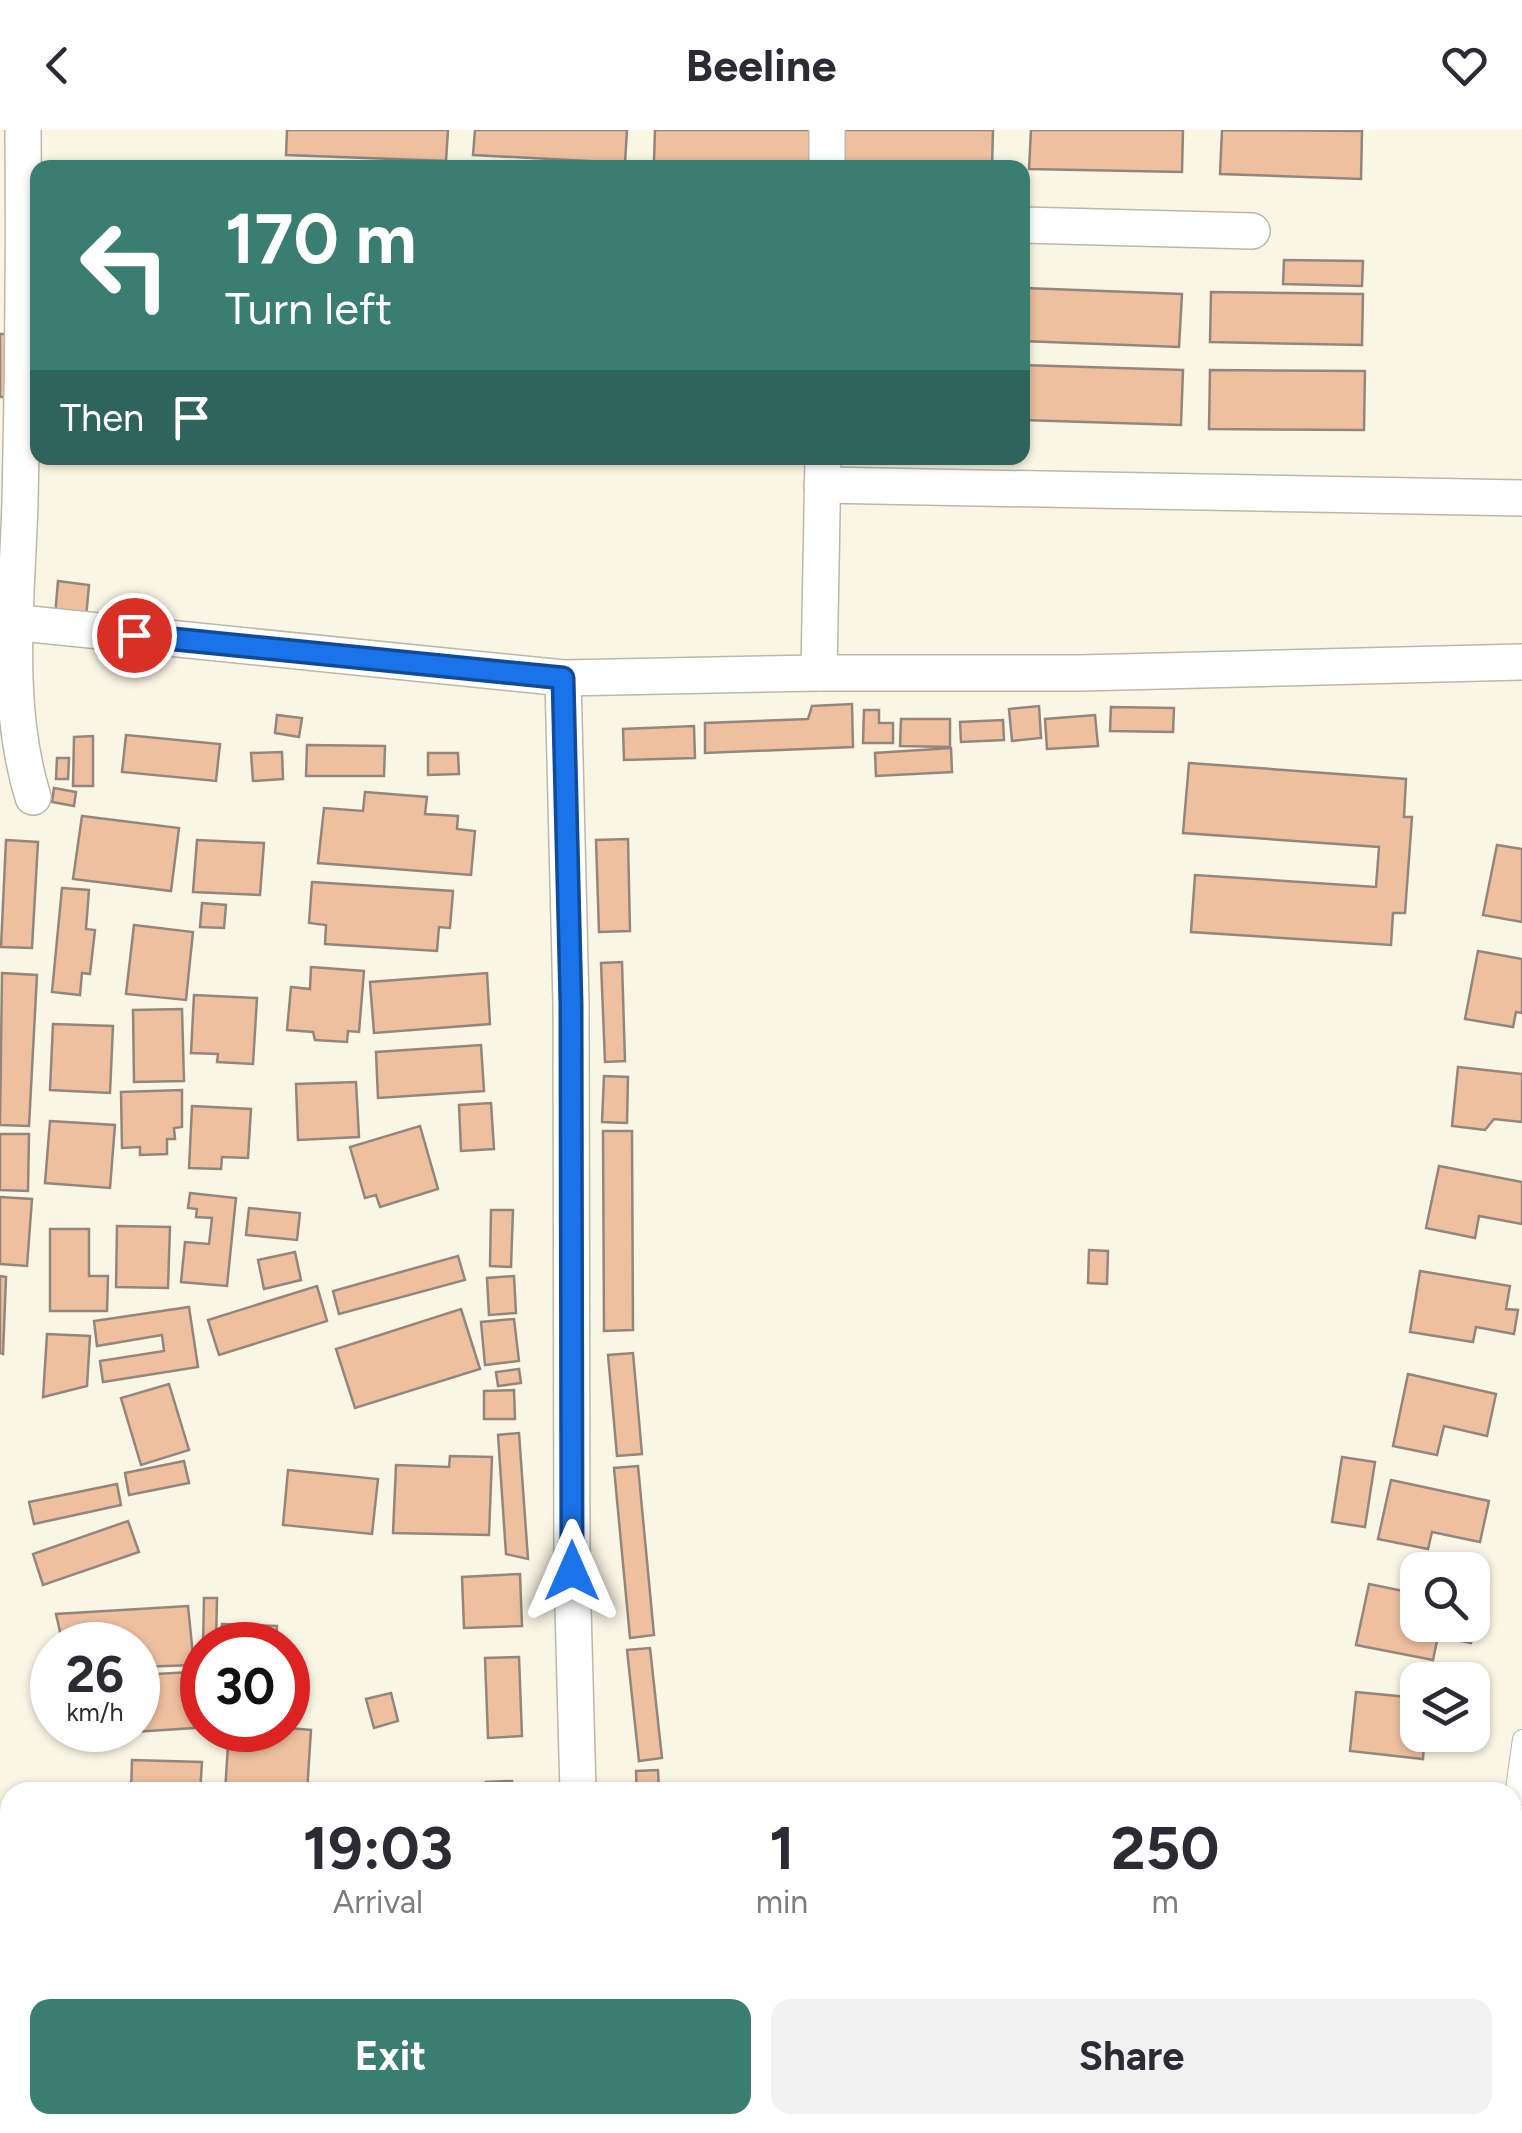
<!DOCTYPE html>
<style>
body{margin:0;font-family:Figtree,sans-serif;background:#f2f2f3;color:#2b2b33;height:100vh;display:flex;flex-direction:column;font-size:38px;white-space:nowrap}
*{box-sizing:border-box;margin:0}
p{font-size:32px;color:#7c7c81}
.icon{flex:none;width:55px;height:55px;fill:none;stroke:currentColor;stroke-width:2;stroke-linecap:round;stroke-linejoin:round}
.map{position:relative;flex:1;overflow:hidden}
.sheet{position:absolute;left:0px;top:1652px;width:1522px;height:352px;display:flex;flex-direction:column;background:#fff;border-radius:30px 30px 0 0;box-shadow:0 2px 8px #0004}
.sheet>*{flex:none}
.hud{position:absolute;left:30px;top:30px;width:1000px;height:305px;border-radius:20px;box-shadow:0 2px 8px #0004;background:#3a7e72;color:#fff;overflow:hidden}
.buttons{position:absolute;left:1400px;top:1422px;display:grid;gap:20px}
.buttons a{display:grid;place-items:center;width:90px;height:90px;border-radius:20px;background:#fff;box-shadow:0 2px 8px #0004;font-size:50px}
.speed{position:absolute;left:30px;top:1492px;display:flex;gap:20px;font-size:50px;font-weight:700;text-align:center}
.speed>*{display:grid;place-content:center;width:130px;height:130px;border-radius:50%;background:#fff;box-shadow:0 2px 8px #0004;line-height:1}
.speed small{font-size:25px;font-weight:400}
.speed .limit{border:15px solid #d22;background:#fff;color:#111}
.pin{position:absolute;display:grid;place-items:center;width:85px;height:85px;color:#fff;margin:-42px;border:5px solid #fff;border-radius:50%;box-shadow:0 2px 10px #0007}
.me{position:absolute;width:110px;margin:-55px;rotate:0deg;stroke-linejoin:round;filter:drop-shadow(0 0 8px #0008)}
.turn{display:flex;align-items:center;gap:35px;height:210px;padding:0 30px;font-size:45px}
.turn .icon{width:130px;height:130px;stroke-width:2.5}
.turn b{display:block;font-size:70px;line-height:85px}
.then{display:flex;align-items:center;height:95px;padding:0 30px;background:#0003;gap:20px;font-size:38px}
.eta{display:flex;justify-content:space-evenly;align-items:center;height:170px;text-align:center}
.eta b{font-size:60px;font-weight:700;line-height:70px}
.primary-button{display:flex;gap:20px;margin-top:auto;padding:20px 30px}
.primary-button a{flex:1;height:115px;border-radius:20px;background:#3a7e72;color:#fff;font-size:40px;font-weight:700;line-height:115px;text-align:center}
.primary-button a+a{background:#f2f2f3;color:#2b2b33}
header{display:flex;justify-content:space-between;align-items:center;height:130px;padding:0 30px;background:#fff;font-size:45px;font-weight:700}
.map>svg:first-child{display:block}
.building{fill:#eec0a0;stroke:#94867d;stroke-width:2.5}
.lines{fill:none;stroke-linecap:round;stroke-linejoin:round}
.service-casing{stroke:#bcb8a8;stroke-width:20}
.minor-casing{stroke:#bcb8a8;stroke-width:38}
.service{stroke:#fff;stroke-width:18}
.minor{stroke:#fff;stroke-width:35}
.route-casing{stroke:#114b97;stroke-width:25}
.route{stroke:#1a73e8;stroke-width:18}
</style>
<header><svg class="icon" aria-label="back" viewBox="0 0 24 24"><path d="M15 5l-7 7 7 7"/></svg>Beeline<svg class="icon" aria-label="heart" viewBox="0 0 24 24"><path d="M12 20l-8-8c-3-5 5-10 8-4 3-6 11-1 8 4z"/></svg></header>
<div class="map">
<svg width="1522" height="2003" viewBox="0 0 1522 2003">
<rect width="100%" height="100%" fill="#faf6e5"/>
<g class="building">
<path d="M287,0H448L446,31L286,25Z"/>
<path d="M475,0H627L625,33L473,25Z"/>
<path d="M655,0H813L812,36L654,31Z"/>
<path d="M839,0H993L992,38L838,36Z"/>
<path d="M1031,0H1183L1182,42L1029,39Z"/>
<path d="M1222,0L1362,1L1361,49L1220,44Z"/>
<path d="M1284,130L1363,131L1362,156L1283,154Z"/>
<path d="M1024,158L1182,164L1179,217L1022,211Z"/>
<path d="M1211,162L1363,164L1362,215L1210,212Z"/>
<path d="M0,204H7L16,267H0Z"/>
<path d="M1022,235L1183,240L1181,295L1022,290Z"/>
<path d="M1210,240L1365,241L1364,300L1209,299Z"/>
<path d="M58,451L89,455L86,488L55,486Z"/>
<path d="M852,574L853,617L705,623V593L808,589L812,576Z"/>
<path d="M1039,576L1041,608L1012,611L1009,579Z"/>
<path d="M1111,577L1174,578L1173,602L1110,601Z"/>
<path d="M864,580H879V593H893V613H863Z"/>
<path d="M277,585L302,588L299,607L275,603Z"/>
<path d="M1095,585L1098,616L1047,619L1045,589Z"/>
<path d="M901,589H950V617L900,616Z"/>
<path d="M1003,590L1004,610L961,612L960,592Z"/>
<path d="M694,596L695,628L624,630L623,599Z"/>
<path d="M126,605L220,614L216,651L122,642Z"/>
<path d="M93,606V656H73L74,607Z"/>
<path d="M307,615L385,616L384,646H306Z"/>
<path d="M951,618L952,642L876,646L875,623Z"/>
<path d="M282,622L283,649L253,651L251,623Z"/>
<path d="M428,623H458L459,644L428,645Z"/>
<path d="M57,628H69L68,649H56Z"/>
<path d="M1189,633L1406,649L1404,687H1412L1405,783H1393L1391,815L1191,802L1195,745L1376,757L1379,717L1183,703Z"/>
<path d="M54,658L76,662L74,676L52,672Z"/>
<path d="M365,662L427,667L425,684L458,686L457,699L475,701L471,745L318,733L324,678L363,681Z"/>
<path d="M82,686L179,698L171,761L73,749Z"/>
<path d="M628,709L630,801L599,802L596,710Z"/>
<path d="M6,710L38,712L32,818L1,817Z"/>
<path d="M197,710L264,713L260,765L193,762Z"/>
<path d="M1497,715L1522,719V792L1483,785Z"/>
<path d="M312,752L453,761L450,798L439,797L437,821L325,814L326,795L309,793Z"/>
<path d="M62,758L89,760L86,799L95,800L90,844L82,843L80,865L52,862Z"/>
<path d="M202,773L226,775L224,798L200,797Z"/>
<path d="M134,795L193,802L186,870L126,864Z"/>
<path d="M1478,821L1522,829V883L1516,882L1513,897L1465,889Z"/>
<path d="M622,832L625,931L605,932L601,833Z"/>
<path d="M311,837L364,841L359,902L348,901L347,912L315,910L313,902L287,900L291,857L310,859Z"/>
<path d="M2,843L37,845L29,996L0,995Z"/>
<path d="M487,843L490,894L374,903L370,852Z"/>
<path d="M194,865L257,868L253,934L217,932L218,924L191,923Z"/>
<path d="M182,879L184,951L134,952L133,880Z"/>
<path d="M53,894L113,896L110,963L50,960Z"/>
<path d="M481,915L484,961L378,968L376,922Z"/>
<path d="M1458,937L1522,944V992L1494,989L1485,1000L1452,996Z"/>
<path d="M604,946L628,947L627,993L602,992Z"/>
<path d="M356,952L359,1007L298,1010L296,954Z"/>
<path d="M182,960V997L174,998L175,1009H167V1024L140,1025V1017L122,1018L121,962Z"/>
<path d="M491,973L494,1019L461,1021L459,975Z"/>
<path d="M192,976L251,979L248,1028L222,1027L221,1039L189,1038Z"/>
<path d="M50,991L115,995L110,1058L45,1053Z"/>
<path d="M420,996L438,1059L380,1077L376,1065L365,1068L350,1017Z"/>
<path d="M603,1001H632L633,1200L604,1201Z"/>
<path d="M0,1004H29L28,1061L0,1060Z"/>
<path d="M1439,1036L1522,1052V1094L1479,1086L1475,1108L1426,1098Z"/>
<path d="M190,1063L236,1068L227,1156L181,1152L185,1112L209,1114L212,1088L196,1087L197,1079L188,1078Z"/>
<path d="M0,1067L32,1069L27,1136L0,1134Z"/>
<path d="M249,1078L300,1083L297,1110L246,1105Z"/>
<path d="M491,1080H513L511,1137L490,1136Z"/>
<path d="M117,1096L170,1097L168,1158L116,1157Z"/>
<path d="M50,1099H89V1146H108L107,1181H50Z"/>
<path d="M1089,1120L1108,1121L1107,1154L1088,1153Z"/>
<path d="M295,1122L301,1150L264,1159L258,1130Z"/>
<path d="M458,1126L465,1150L339,1184L333,1161Z"/>
<path d="M1420,1141L1510,1156L1506,1179L1518,1180L1514,1204L1476,1197L1473,1212L1410,1202Z"/>
<path d="M0,1146L6,1147L3,1224L0,1223Z"/>
<path d="M514,1146L516,1183L489,1185L487,1148Z"/>
<path d="M317,1156L327,1191L219,1225L208,1190Z"/>
<path d="M189,1177L198,1237L103,1252L100,1231L164,1221L162,1205L97,1216L94,1191Z"/>
<path d="M461,1179L480,1239L355,1278L336,1219Z"/>
<path d="M514,1189L519,1231L485,1235L481,1192Z"/>
<path d="M47,1204L90,1206L87,1256L43,1267Z"/>
<path d="M633,1223L642,1324L617,1326L608,1225Z"/>
<path d="M519,1239L521,1253L498,1256L496,1242Z"/>
<path d="M1408,1244L1496,1264L1487,1306L1444,1296L1437,1325L1393,1316Z"/>
<path d="M169,1254L189,1320L141,1335L121,1268Z"/>
<path d="M514,1260L515,1289H484V1261Z"/>
<path d="M519,1303L528,1429L506,1424L498,1305Z"/>
<path d="M450,1326L492,1327L489,1405L393,1403L396,1335L449,1337Z"/>
<path d="M1342,1327L1375,1332L1365,1397L1332,1392Z"/>
<path d="M184,1331L189,1353L129,1365L125,1343Z"/>
<path d="M638,1336L654,1505L630,1508L614,1338Z"/>
<path d="M288,1340L378,1349L372,1404L283,1395Z"/>
<path d="M1391,1350L1489,1371L1480,1412L1432,1402L1428,1419L1378,1409Z"/>
<path d="M117,1354L121,1375L34,1394L29,1372Z"/>
<path d="M128,1391L139,1422L43,1455L33,1424Z"/>
<path d="M520,1444L522,1496L464,1498L462,1447Z"/>
<path d="M1369,1454L1418,1464V1495H1472V1475L1479,1477L1471,1513L1438,1506L1433,1530L1356,1515Z"/>
<path d="M204,1468H217L216,1515H203Z"/>
<path d="M188,1476L194,1535L138,1537V1515H63L56,1484Z"/>
<path d="M222,1494L277,1496L276,1515H221Z"/>
<path d="M650,1518L662,1628L639,1631L627,1520Z"/>
<path d="M519,1527L522,1606L488,1608L485,1528Z"/>
<path d="M191,1542L194,1598L118,1603V1600H138V1545Z"/>
<path d="M1356,1562L1418,1568V1605H1467L1465,1616L1424,1612L1423,1629L1350,1621Z"/>
<path d="M391,1563L398,1591L374,1598L366,1569Z"/>
<path d="M288,1598L311,1600L307,1662H225L229,1600Z"/>
<path d="M132,1630L202,1632L200,1662H131Z"/>
<path d="M658,1640L659,1662H637L636,1641Z"/>
<path d="M512,1651V1662H487L486,1652Z"/>
<path d="M0,1886L10,1887V1973H2Z"/>
<path d="M10,1991V1995H40L41,2003H0V1992Z"/>
<path d="M126,1995H196V2003H125Z"/>
<path d="M378,1995H467L466,2003H377Z"/>
<path d="M1298,1995H1407L1406,2003H1297Z"/>
</g>
<g class="lines">
<g class="service-casing">
<g id="service">
<path d="M1512,1680L1522,1609"/>
<path d="M1512,1829L1522,1830"/>
<path d="M1466,2003L1467,1995"/>
</g>
</g>
<g class="minor-casing">
<g id="minor">
<path d="M23,0C24,124 23,248 20,373C17,469 4,574 33,667"/>
<path d="M827,38V0"/>
<path d="M1022,95L1252,101"/>
<path d="M822,355L1522,368"/>
<path d="M0,491L563,548L819,543H1080L1522,532"/>
<path d="M819,543L823,328"/>
<path d="M563,548L571,874L572,1441L578,1662"/>
<path d="M0,1851L10,1850"/>
<path d="M577,2003V1995"/>
</g>
</g>
<use href="#service" class="service"/>
<use href="#minor" class="minor"/>
</g>
<g class="lines">
<g class="route-casing">
<path id="route" d="M134,505L563,548L571,874L572,1441"/>
</g>
<use href="#route" class="route"/>
</g>
</svg>
<div class="buttons">
<a><svg class="icon" aria-label="search" viewBox="0 0 24 24"><circle cx="10" cy="10" r="6"/><path d="M15 15l6 6"/></svg></a>
<a><svg class="icon" aria-label="layers" viewBox="0 0 24 24"><path d="M12 4l9 5-9 5-9-5zM3 14l9 5 9-5"/></svg></a>
</div>
<div class="speed"><div>26<small>km/h</small></div><div class="limit">30</div></div>
<div class="pin" style="left:134px;top:505px;background:#d93025"><svg class="icon" aria-label="arrive" viewBox="0 0 24 24"><path d="M6 21V4h12l-3 4 3 4H6"/></svg></div>
<svg class="me" style="left:572px;top:1441px" viewBox="-20 -20 40 40"><path d="M0-17L14 15 0 8-14 15z" fill="#1a73e8" stroke="#fff" stroke-width="4"/></svg>
<div class="hud">
<div class="turn"><svg class="icon" aria-label="left" viewBox="0 0 24 24"><path d="M17 20v-9H6M10 6l-5 5 5 5"/></svg><div><b>170 m</b>Turn left</div></div>
<div class="then">Then<svg class="icon" aria-label="arrive" viewBox="0 0 24 24"><path d="M6 21V4h12l-3 4 3 4H6"/></svg></div>
</div>
<section class="sheet">
<div class="eta">
<div><b>19:03</b><p>Arrival</p></div>
<div><b>1</b><p>min</p></div>
<div><b>250</b><p>m</p></div>
</div>
<div class="primary-button"><a>Exit</a><a>Share</a></div>
</section>
</div>
